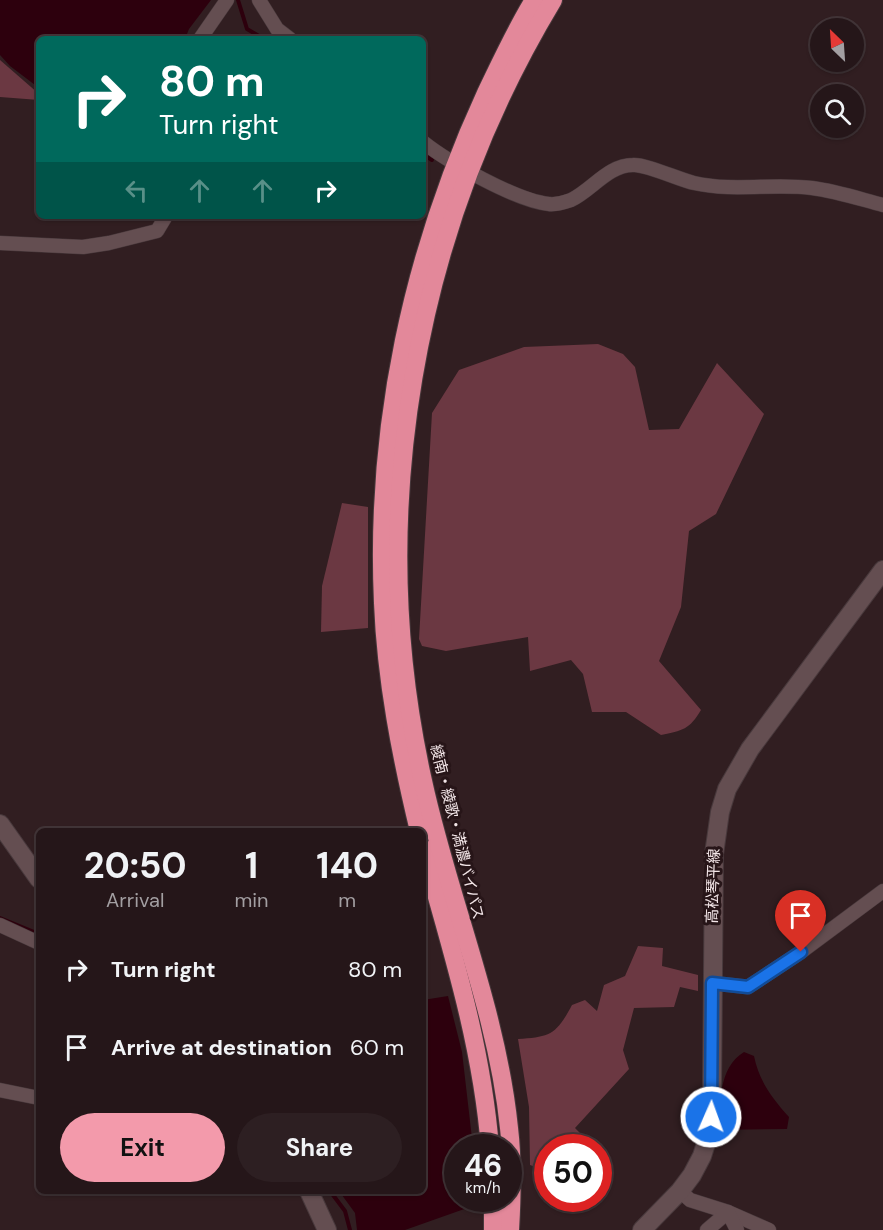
<!DOCTYPE html>
<meta charset="utf-8">
<style>
body{margin:0;font-family:"DM Sans","Noto Sans JP",sans-serif;background:#2d1f22;color:#f1f3f6;height:100vh;display:flex;flex-direction:column;font-size:22px;white-space:nowrap}
*{box-sizing:border-box;margin:0}
p{font-size:20px;color:#a39fa2}
.icon{flex:none;width:33px;height:33px;fill:none;stroke:currentColor;stroke-width:2;stroke-linecap:round;stroke-linejoin:round}
.map{position:relative;flex:1;overflow:hidden}
.side{position:absolute;left:36px;top:828px;width:390px;height:366px;display:flex;flex-direction:column;background:#251619;border-radius:9px;box-shadow:0 2px 4px #0004,0 0 0 2px #423538}
.side>*{flex:none}
.hud{position:absolute;left:36px;top:36px;width:390px;height:183px;border-radius:9px;box-shadow:0 2px 4px #0004,0 0 0 2px #423538;background:#00695c;color:#fff;overflow:hidden}
.needle{width:39px;rotate:335deg}
.tools{position:absolute;left:810px;top:18px;display:grid;gap:12px}
.tools a{display:grid;place-items:center;width:54px;height:54px;border-radius:50%;background:#251619;box-shadow:0 2px 4px #0004,0 0 0 2px #423538;font-size:30px}
.speed{position:absolute;left:444px;top:1134px;display:flex;gap:12px;font-size:30px;font-weight:700;text-align:center}
.speed>*{display:grid;place-content:center;width:78px;height:78px;border-radius:50%;background:#251619;box-shadow:0 2px 4px #0004,0 0 0 2px #423538;line-height:1}
.speed small{font-size:15px;font-weight:400}
.speed .limit{border:9px solid #d22;background:#fff;color:#111}
.pin{position:absolute;display:grid;place-items:center;width:51px;height:51px;color:#fff;margin:-62px -26px;border-radius:50% 50% 50% 0;rotate:-45deg;box-shadow:0 0 6px #0007}
.pin .icon{rotate:45deg}
.me{position:absolute;width:66px;margin:-33px;rotate:2deg;stroke-linejoin:round;filter:drop-shadow(0 0 4px #0008)}
.turn{display:flex;align-items:center;gap:21px;height:126px;padding:0 24px;font-size:27px}
.turn .icon{width:78px;height:78px;stroke-width:2.5}
.turn b{display:block;font-size:42px;line-height:51px}
.lanes{display:flex;align-items:center;height:57px;padding:0 24px;background:#0003;justify-content:center;gap:30px;direction:ltr}
.lanes .off{opacity:.35}
.eta{display:flex;justify-content:space-evenly;align-items:center;height:102px;text-align:center}
.eta b{font-size:36px;font-weight:700;line-height:42px}
.cta{display:flex;gap:12px;margin-top:auto;padding:12px 24px}
.cta a{flex:1;height:69px;border-radius:36px;background:#f39aab;color:#111;font-size:24px;font-weight:700;line-height:69px;text-align:center}
.cta a+a{background:#2d1f22;color:#f1f3f6}
ul{padding:0;list-style:none}
li{display:flex;align-items:center;gap:18px;height:78px;padding:0 24px}
li div{flex:1}
li b{display:block;font-size:22px}
li em{font-style:normal}
.map>svg:first-child{display:block}
.green{fill:#6b3842}
.water{fill:#2d000d}
.lines{fill:none;stroke-linecap:round;stroke-linejoin:round}
.stream{stroke:#2d000d;stroke-width:4}
.street-casing{stroke:#48393c;stroke-width:15}
.secondary-casing{stroke:#48393c;stroke-width:20}
.highway-casing{stroke:#48393c;stroke-width:20}
.street{stroke:#644e51;stroke-width:14}
.secondary{stroke:#644e51;stroke-width:18}
.highway{stroke:#e3889a;stroke-width:18}
.route-casing{stroke:#114b97;stroke-width:15}
.route{stroke:#1a73e8;stroke-width:10}
.labels{text-anchor:middle;dominant-baseline:central;stroke-width:6;stroke-linejoin:round;paint-order:stroke}
.street-label{font-size:15px;fill:#f3e6e8;stroke:#271518}
</style>
<div class="map">
<svg width="883" height="1230" viewBox="0 0 883 1230">
<rect width="100%" height="100%" fill="#311e21"/>
<g class="green">
<path d="M0,60L39,94V100L0,97Z"/>
<path d="M598,344L623,354L635,367L649,430L679,429L717,363L764,414L716,514L689,531L681,607L659,661L701,710C690,729 682,731 661,735L626,712H592L583,674L571,660L530,671L528,637L446,651L422,646L419,639L432,413L459,370L524,347Z"/>
<path d="M342,503L368,507V628L321,632L322,586Z"/>
<path d="M638,946L663,948L662,966L698,975V991L680,987L674,1007L634,1008L623,1050L629,1069L575,1128L588,1141L581,1147L548,1148L547,1171L530,1165L529,1107L518,1039C550,1037 556,1035 572,1005L585,1000L597,1011L604,985L625,976Z"/>
</g>
<g class="water">
<path d="M0,0H211L189,29L185,39H39V88L10,66L0,55Z"/>
<path d="M448,996L462,1052L473,1147L458,1148V1198L473,1199L470,1207L405,1230H357L355,1213L339,1191H423V1000Z"/>
<path d="M744,1052L754,1056C759,1081 772,1098 789,1117L787,1129L718,1130C721,1102 718,1068 744,1052Z"/>
</g>
<g class="lines">
<g class="stream">
<path d="M238,0L247,29L264,39"/>
<path d="M423,154L432,160"/>
<path d="M0,918L39,934"/>
<path d="M330,1191L345,1211L350,1230"/>
</g>
<g class="street-casing">
<g id="street">
<path d="M259,0L277,29L290,39"/>
<path d="M200,39L227,0"/>
<path d="M423,142C448,162 517,201 549,204C555,205 565,202 571,200C592,190 608,165 633,165C646,164 680,180 694,183C734,192 773,183 812,188C836,191 860,199 883,205"/>
<path d="M0,243L83,247L109,243L157,231L166,216"/>
<path d="M0,925L39,943"/>
<path d="M712,983L748,987L801,952L883,891"/>
<path d="M0,1090L39,1098"/>
<path d="M680,1191L690,1200L728,1212L769,1230"/>
<path d="M707,1230L728,1212L737,1230"/>
</g>
</g>
<g class="secondary-casing">
<g id="secondary">
<path d="M0,824L39,879"/>
<path d="M309,1191L327,1230"/>
<path d="M642,1230L680,1191L692,1175L702,1156L708,1137L712,1093L714,854L720,812L727,789L750,749L883,570"/>
</g>
</g>
<g class="highway-casing">
<g id="highway">
<path d="M419,831C401,756 386,680 383,603C375,426 412,253 486,93C501,62 516,29 534,0"/>
<path d="M423,848C451,947 482,1045 490,1148"/>
<path d="M493,1230V1198"/>
<path d="M510,1230C512,1197 513,1161 509,1128C497,1009 448,897 423,781C364,516 413,232 553,0"/>
</g>
</g>
<use href="#street" class="street"/>
<use href="#secondary" class="secondary"/>
<use href="#highway" class="highway"/>
</g>
<g class="lines">
<g class="route-casing">
<path id="route" d="M711,1117L712,983L748,987L801,952"/>
</g>
<use href="#route" class="route"/>
</g>
<g class="labels">
<g class="street-label">
<text transform="translate(457 832) rotate(76)">綾南・綾歌・満濃バイパス</text>
<text transform="translate(713 886) rotate(-88)">高松琴平線</text>
</g>
</g>
</svg>
<div class="tools">
<a><svg class="needle" viewBox="-14 -14 28 28"><path d="M0-13l5 13h-10z" fill="#e53935"/><path d="M0 13l5-13h-10z" fill="#a39fa2"/></svg></a>
<a><svg class="icon" aria-label="search" viewBox="0 0 24 24"><circle cx="10" cy="10" r="6"/><path d="M15 15l6 6"/></svg></a>
</div>
<div class="speed"><div>46<small>km/h</small></div><div class="limit">50</div></div>
<div class="pin" style="left:801px;top:952px;background:#d93025"><svg class="icon" aria-label="arrive" viewBox="0 0 24 24"><path d="M6 21V4h12l-3 4 3 4H6"/></svg></div>
<svg class="me" style="left:711px;top:1117px" viewBox="-20 -20 40 40"><circle r="17" fill="#1a73e8" stroke="#fff" stroke-width="3"/><path d="M0-11L8 9 0 5-8 9z" fill="#fff"/></svg>
<div class="hud">
<div class="turn"><svg class="icon" aria-label="right" viewBox="0 0 24 24"><path d="M7 20v-9h11M14 6l5 5-5 5"/></svg><div><b>80 m</b>Turn right</div></div>
<div class="lanes"><svg class="icon off" aria-label="left" viewBox="0 0 24 24"><path d="M17 20v-9H6M10 6l-5 5 5 5"/></svg><svg class="icon off" aria-label="ahead" viewBox="0 0 24 24"><path d="M12 20V5M6 11l6-6 6 6"/></svg><svg class="icon off" aria-label="ahead" viewBox="0 0 24 24"><path d="M12 20V5M6 11l6-6 6 6"/></svg><svg class="icon" aria-label="right" viewBox="0 0 24 24"><path d="M7 20v-9h11M14 6l5 5-5 5"/></svg></div>
</div>
<section class="side">
<div class="eta">
<div><b>20:50</b><p>Arrival</p></div>
<div><b>1</b><p>min</p></div>
<div><b>140</b><p>m</p></div>
</div>
<ul>
<li><svg class="icon" aria-label="right" viewBox="0 0 24 24"><path d="M7 20v-9h11M14 6l5 5-5 5"/></svg><div><b>Turn right</b></div><em>80 m</em></li>
<li><svg class="icon" aria-label="arrive" viewBox="0 0 24 24"><path d="M6 21V4h12l-3 4 3 4H6"/></svg><div><b>Arrive at destination</b></div><em>60 m</em></li>
</ul>
<div class="cta"><a>Exit</a><a>Share</a></div>
</section>
</div>
